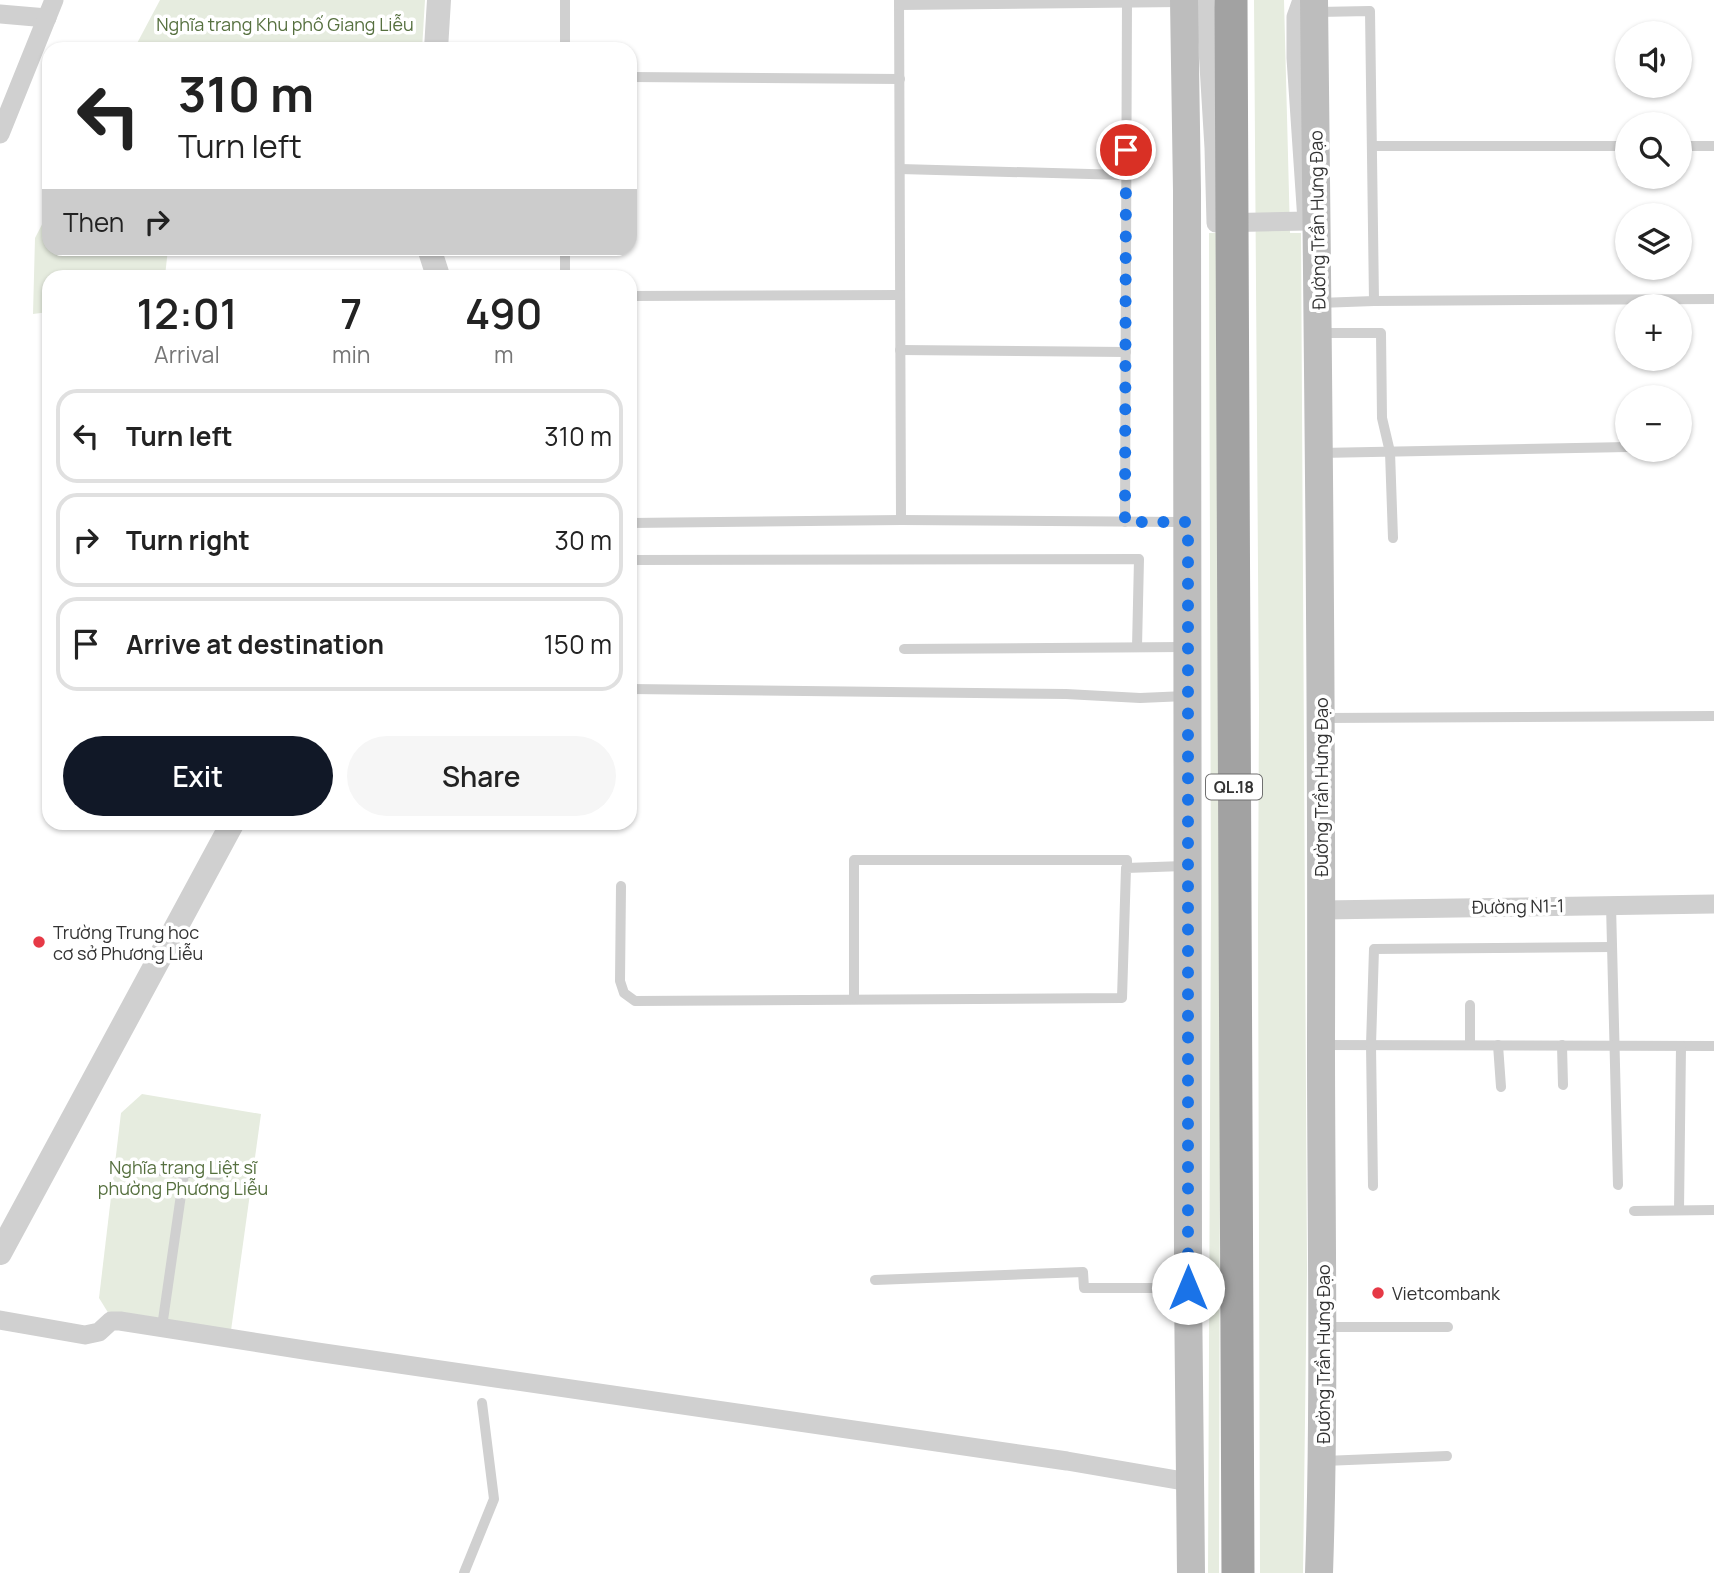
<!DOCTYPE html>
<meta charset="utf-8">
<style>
body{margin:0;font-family:Manrope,sans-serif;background:#f6f6f6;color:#222;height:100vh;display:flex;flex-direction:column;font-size:26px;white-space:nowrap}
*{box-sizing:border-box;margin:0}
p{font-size:23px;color:#767676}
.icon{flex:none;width:38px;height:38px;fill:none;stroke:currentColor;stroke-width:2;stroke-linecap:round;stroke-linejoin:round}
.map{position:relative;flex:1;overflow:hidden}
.side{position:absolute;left:42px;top:270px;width:595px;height:560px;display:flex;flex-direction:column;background:#fff;border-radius:21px;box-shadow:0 2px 5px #0004}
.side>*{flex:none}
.top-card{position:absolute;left:42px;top:42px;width:595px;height:214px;border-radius:21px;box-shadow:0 2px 5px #0004;background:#fff;color:#222;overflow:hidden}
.controls{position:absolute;left:1615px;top:21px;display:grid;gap:14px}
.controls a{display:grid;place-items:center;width:77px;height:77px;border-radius:50%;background:#fff;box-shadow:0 2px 5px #0004;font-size:35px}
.pin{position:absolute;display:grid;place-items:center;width:60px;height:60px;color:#fff;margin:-30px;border:4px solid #fff;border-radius:50%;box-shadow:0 2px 7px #0007}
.me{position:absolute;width:77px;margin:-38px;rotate:0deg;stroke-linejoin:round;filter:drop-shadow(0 0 5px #0008)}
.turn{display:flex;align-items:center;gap:24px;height:147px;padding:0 21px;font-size:32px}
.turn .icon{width:91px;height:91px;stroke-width:2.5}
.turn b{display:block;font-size:49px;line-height:60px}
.then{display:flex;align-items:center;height:66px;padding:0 21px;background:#0003;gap:14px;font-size:26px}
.eta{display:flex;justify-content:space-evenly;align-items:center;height:119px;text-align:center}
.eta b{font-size:42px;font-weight:600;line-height:49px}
.cta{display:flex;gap:14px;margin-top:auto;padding:14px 21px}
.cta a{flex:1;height:80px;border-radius:42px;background:#111827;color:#fff;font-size:28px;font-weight:600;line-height:80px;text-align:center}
.cta a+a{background:#f6f6f6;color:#222}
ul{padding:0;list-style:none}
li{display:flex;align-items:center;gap:21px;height:94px;margin:0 14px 10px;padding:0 7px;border:4px solid #e0e0e0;border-radius:21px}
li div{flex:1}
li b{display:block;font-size:26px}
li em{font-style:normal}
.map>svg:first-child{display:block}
.green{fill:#e6ecdf}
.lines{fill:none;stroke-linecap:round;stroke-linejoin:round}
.service{stroke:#d0d0d0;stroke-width:10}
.minor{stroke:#d0d0d0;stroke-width:19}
.tertiary{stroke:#d0d0d0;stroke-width:24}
.secondary{stroke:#bdbdbd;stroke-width:28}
.trunk{stroke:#a2a2a2;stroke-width:33}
.route{stroke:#1a73e8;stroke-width:12;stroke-dasharray:0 21.6}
.poi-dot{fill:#e63946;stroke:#fff;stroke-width:2.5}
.labels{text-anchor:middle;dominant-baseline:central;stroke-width:7;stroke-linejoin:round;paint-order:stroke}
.shield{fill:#fff;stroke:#707070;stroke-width:2}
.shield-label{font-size:16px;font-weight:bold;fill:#333}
.park-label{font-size:18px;fill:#56703f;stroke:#fff}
.street-label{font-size:18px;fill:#333;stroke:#fff}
.poi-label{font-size:18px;fill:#333;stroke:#fff;text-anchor:start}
</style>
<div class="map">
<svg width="1714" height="1573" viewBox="0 0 1714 1573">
<rect width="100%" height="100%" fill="#fff"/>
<g class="green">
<path d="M160,0H425L422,49H134Z"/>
<path d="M1254,0H1284L1290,233H1301L1307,1269L1303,1573H1260L1258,916L1259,709Z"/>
<path d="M49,211V248L168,249L165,276H49V312L33,314L35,238Z"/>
<path d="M1209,233H1222L1219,1573H1208L1211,899Z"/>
<path d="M142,1094L261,1114L229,1345L117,1327L99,1298L121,1113Z"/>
</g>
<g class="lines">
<g class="service">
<path d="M565,0V49"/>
<path d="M899,0L901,520"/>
<path d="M899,5L1182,2"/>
<path d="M1318,12L1370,11L1374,301"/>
<path d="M630,77L900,79"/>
<path d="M1372,146H1628"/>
<path d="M1680,146H1714"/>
<path d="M900,169L1126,175"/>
<path d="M565,276V248"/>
<path d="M630,296L900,295"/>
<path d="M1319,303L1374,301L1714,299"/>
<path d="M1319,333H1381L1382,418L1390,452L1393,538"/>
<path d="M900,350L1126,352"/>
<path d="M1320,453L1628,447"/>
<path d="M1125,522L1127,0"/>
<path d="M630,523L901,520L1183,522"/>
<path d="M630,560L1139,559L1137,647"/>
<path d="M904,649L1184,647"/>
<path d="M630,689L1066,694L1140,698L1186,696"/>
<path d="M1324,718L1714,716"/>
<path d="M621,886L620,981L624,993L635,1001L1122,998L1126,868L1184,866"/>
<path d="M1611,905L1618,1185"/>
<path d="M854,998V860H1127V868"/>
<path d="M1470,1005V1045"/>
<path d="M1322,1045L1714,1046"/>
<path d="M1498,1045L1501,1087"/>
<path d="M1562,1045L1563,1085"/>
<path d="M149,1170L218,1175"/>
<path d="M1373,1186L1371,1045L1374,949L1612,947"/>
<path d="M1679,1210L1681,1046"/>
<path d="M1634,1211L1714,1210"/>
<path d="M875,1280L1083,1272L1084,1288H1187"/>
<path d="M162,1327L184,1174"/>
<path d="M1324,1327H1448"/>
<path d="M1324,1461L1447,1456"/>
<path d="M464,1573L494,1499L482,1403"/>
</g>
<g class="minor">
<path d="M1205,0L1214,148L1216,223L1307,221L1296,58V17L1302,0"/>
<path d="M0,14L47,18"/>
<path d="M0,134L54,0"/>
<path d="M1322,910L1714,904"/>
<path d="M0,1320L85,1335L99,1332L111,1321H120L317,1352L1067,1461L1189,1482"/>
</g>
<g class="tertiary">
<path d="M436,49L439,0"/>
<path d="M429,248L438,276"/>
<path d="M0,1253L233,822"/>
</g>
<g class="secondary">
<path d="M1184,0L1187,191L1188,1288L1191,1573"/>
<path d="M1314,0C1318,348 1322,696 1321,1043C1321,1220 1325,1396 1319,1573"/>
</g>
<path class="trunk" d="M1231,0L1238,1573"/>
</g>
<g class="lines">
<path class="route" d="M1126,150L1125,522H1188V1288"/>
</g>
<g class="poi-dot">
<circle cx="39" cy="942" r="7"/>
<circle cx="1378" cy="1293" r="7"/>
</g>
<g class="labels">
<rect class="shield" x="1206" y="774.5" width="56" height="25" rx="5"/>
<g class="shield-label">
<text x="1234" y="787">QL.18</text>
</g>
<g class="park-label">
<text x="285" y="24">Nghĩa trang Khu phố Giang Liễu</text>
<text x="183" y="1167">Nghĩa trang Liệt sĩ<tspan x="183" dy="21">phường Phương Liễu</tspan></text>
</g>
<g class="street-label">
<text transform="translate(1317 220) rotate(-91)">Đường Trần Hưng Đạo</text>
<text transform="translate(1321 787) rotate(-90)">Đường Trần Hưng Đạo</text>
<text transform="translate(1518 906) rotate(-1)">Đường N1-1</text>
<text transform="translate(1323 1354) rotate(-90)">Đường Trần Hưng Đạo</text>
</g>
<g class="poi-label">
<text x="53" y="932">Trường Trung học<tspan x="53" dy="21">cơ sở Phương Liễu</tspan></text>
<text x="1392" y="1293">Vietcombank</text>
</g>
</g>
</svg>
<div class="controls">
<a><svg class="icon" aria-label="sound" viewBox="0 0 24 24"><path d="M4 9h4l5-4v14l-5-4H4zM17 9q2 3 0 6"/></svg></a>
<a><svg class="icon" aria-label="search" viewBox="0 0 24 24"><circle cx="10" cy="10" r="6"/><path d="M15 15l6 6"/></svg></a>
<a><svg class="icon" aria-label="layers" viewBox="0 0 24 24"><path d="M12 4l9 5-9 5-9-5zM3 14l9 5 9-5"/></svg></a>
<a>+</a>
<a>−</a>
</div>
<div class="pin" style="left:1126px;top:150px;background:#d93025"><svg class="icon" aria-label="arrive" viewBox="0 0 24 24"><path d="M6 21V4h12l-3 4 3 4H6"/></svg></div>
<svg class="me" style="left:1188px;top:1288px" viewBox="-20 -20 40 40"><circle r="19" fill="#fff"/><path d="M0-13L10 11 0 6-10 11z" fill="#1a73e8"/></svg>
<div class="top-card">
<div class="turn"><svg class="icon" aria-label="left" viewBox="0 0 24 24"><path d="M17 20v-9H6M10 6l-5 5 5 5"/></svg><div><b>310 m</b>Turn left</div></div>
<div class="then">Then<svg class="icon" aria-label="right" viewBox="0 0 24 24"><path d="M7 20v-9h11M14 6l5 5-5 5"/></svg></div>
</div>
<section class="side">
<div class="eta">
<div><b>12:01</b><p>Arrival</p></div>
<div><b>7</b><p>min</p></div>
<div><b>490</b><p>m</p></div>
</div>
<ul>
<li><svg class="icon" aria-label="left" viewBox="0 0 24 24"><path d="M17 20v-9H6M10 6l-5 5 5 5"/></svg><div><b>Turn left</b></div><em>310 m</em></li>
<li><svg class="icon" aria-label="right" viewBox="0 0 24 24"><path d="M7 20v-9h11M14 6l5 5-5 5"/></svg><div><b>Turn right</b></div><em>30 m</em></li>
<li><svg class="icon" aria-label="arrive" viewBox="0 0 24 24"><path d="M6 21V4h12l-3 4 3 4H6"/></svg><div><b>Arrive at destination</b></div><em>150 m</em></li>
</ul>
<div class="cta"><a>Exit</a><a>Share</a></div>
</section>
</div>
